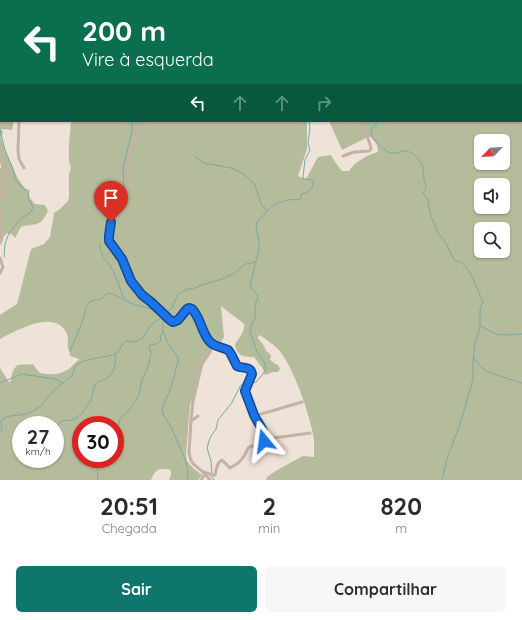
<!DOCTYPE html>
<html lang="pt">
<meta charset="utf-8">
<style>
body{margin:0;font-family:Quicksand,sans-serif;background:#f7f7f7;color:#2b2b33;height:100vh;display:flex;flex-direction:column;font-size:15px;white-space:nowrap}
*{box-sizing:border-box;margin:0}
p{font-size:13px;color:#7c7c81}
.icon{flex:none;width:22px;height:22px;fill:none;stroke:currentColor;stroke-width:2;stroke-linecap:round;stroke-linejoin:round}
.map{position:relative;height:480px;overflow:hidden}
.drawer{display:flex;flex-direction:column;background:#fff;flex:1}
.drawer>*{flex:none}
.hud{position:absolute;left:0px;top:0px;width:522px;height:122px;box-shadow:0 1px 3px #0004;background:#0b6e4f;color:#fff;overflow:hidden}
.needle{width:26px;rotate:245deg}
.controls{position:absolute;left:474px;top:134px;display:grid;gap:8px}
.controls a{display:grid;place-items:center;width:36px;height:36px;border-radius:6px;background:#fff;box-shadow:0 1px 3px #0004;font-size:20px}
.speed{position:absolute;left:12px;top:416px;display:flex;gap:8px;font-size:20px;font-weight:700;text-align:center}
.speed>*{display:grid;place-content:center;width:52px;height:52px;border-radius:50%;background:#fff;box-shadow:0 1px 3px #0004;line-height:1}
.speed small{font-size:10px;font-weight:400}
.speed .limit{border:6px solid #d22;background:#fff;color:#111}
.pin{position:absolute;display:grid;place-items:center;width:34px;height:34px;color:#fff;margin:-41px -17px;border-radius:50% 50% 50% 0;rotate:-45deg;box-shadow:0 0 4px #0007}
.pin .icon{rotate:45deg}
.me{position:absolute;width:44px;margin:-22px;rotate:344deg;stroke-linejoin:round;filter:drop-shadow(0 0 3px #0008)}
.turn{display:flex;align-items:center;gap:14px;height:84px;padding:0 16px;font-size:18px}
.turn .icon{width:52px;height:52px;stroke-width:2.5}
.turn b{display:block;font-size:28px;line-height:34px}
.lanes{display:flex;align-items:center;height:38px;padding:0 16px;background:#0003;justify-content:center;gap:20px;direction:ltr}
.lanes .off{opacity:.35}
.eta{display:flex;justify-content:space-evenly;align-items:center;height:68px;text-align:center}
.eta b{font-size:24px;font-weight:700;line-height:28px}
.cta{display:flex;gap:8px;margin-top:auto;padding:8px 16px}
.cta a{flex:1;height:46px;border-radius:6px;background:#0f766e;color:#fff;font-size:16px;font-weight:700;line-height:46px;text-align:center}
.cta a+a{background:#f7f7f7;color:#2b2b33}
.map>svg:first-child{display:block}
.green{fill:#b5bc9b;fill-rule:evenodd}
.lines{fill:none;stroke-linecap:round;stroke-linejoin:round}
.stream{stroke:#7ba9a5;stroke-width:1}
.minor{stroke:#c5b1a6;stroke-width:3}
.route-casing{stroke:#114b97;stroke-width:10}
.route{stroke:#1a73e8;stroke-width:7}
</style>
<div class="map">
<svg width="522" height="480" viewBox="0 0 522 480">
<rect width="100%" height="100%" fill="#eee2d9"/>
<g class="green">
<path d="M8,0H77L78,1H8Z"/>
<path d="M83,0H342V1H82Z"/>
<path d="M459,0H522V480H266L267,477L279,469L303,456L314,457C314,451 314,445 314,439C310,415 294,368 279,350C274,345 266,339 259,335L258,338L264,346L266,351L269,353L271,356L270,360L274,363L278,365L280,369L278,372H273L265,375L263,369L254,357C244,357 236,356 235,344C239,338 245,332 244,324L221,306L224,337L220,343L214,344L203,360L195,391L190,405L186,454L187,461L193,468L202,475L198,480H169L171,475V470C159,468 156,468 151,480H0V368L9,382L11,381C11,376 13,368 18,365C22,364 28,365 33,364C35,367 37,370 39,372C42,374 46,374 49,374C62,376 71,368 79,359L70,356C70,353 68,350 68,347C67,342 69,339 67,334C56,308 17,330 0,339V315L17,304L31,249L44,244L50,237L54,213L60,209L68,201L69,197V174L71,168L69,161V146L71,121H307V149L298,176L306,179L318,157L331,155L333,159L342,171H349C355,161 368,155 378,152L377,145L371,137H368L342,150L329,121H521V1H459ZM481,141H503V163H481ZM481,185H503V207H481ZM481,229H503V251H481ZM21,425H55V459H21ZM81,425H115V459H81Z"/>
<path d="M0,26L1,27V121H14L12,130L1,129L3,132L1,138L5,150L18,179L28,192L30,198L35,204L45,205L48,211C39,229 36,222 21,227L15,238L13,235L7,233L0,241V168L2,167L0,158Z"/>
</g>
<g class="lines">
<g class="stream">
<path d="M179,1L180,0"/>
<path d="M0,42L1,43"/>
<path d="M0,113L1,107"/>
<path d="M378,121C376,125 372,128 371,131C370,138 385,152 391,153C396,154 399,152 403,151C411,150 419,158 422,165C424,167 423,171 423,174C424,176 424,178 424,180C426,187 428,187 423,193L428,200L429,207L431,216L437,231L447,245L454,260L462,263L469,270L483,302L480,309V327L475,342L473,362V379L461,421L447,459L442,480"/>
<path d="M0,130L5,150L13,169L15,179L22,188L29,191L28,198L33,207L31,212L20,220L9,233L5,244L4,257"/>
<path d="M195,157L204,163L231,168L236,170L245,175L255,185L261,204L263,207L267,210"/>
<path d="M115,205L124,187L123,168L132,131V121"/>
<path d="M100,244C100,256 107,260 112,269C117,279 120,289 124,299"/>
<path d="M163,318V332L165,336L167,342L178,357V362L171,387L162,409L163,414L172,429L186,462L187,468L188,480"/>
<path d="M481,326L495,334L505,335L522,334"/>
<path d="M70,351L82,323L86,307L91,301L101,299L108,293C116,294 123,300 131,303C145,309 151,306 164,317"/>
<path d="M474,358C476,361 478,364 480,366C488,374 511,379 522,383"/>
<path d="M0,383L22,374L55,379L63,383"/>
<path d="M250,383H253L256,382L263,374L266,369L264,362L257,352L250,331L252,324L255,319V305L258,297L250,286L259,249V240L256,227L257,222L262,217L268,210L277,203L288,200L301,199V194C309,192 314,190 313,180L304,179L303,177L305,160L310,150L308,143L310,128L309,121"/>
<path d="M55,427L62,421C65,420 68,421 71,420C81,418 88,406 92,397C93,393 93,389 95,385C98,381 102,381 106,379C114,374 117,363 115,354"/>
<path d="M0,432L2,429L1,423L2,420L4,418L10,416L28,414L41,406L53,391L72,376L75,366L83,361L112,355L118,352L122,345L126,341L134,342L142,339L150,326L155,322L164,317L172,308L177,296L181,292L187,289H192L202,285L225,278L233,274L246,264L255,262"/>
<path d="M115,439L120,419L128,411L137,399L139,394L142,380L148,367L151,354L149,346L150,345C155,344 159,344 161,340L160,336L163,332"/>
<path d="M212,473L211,461L207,448L210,438L216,429L218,420L231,404L241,385L247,382"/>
<path d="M212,477L214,480"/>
<path d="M98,480L97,467L101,459"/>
</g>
<g class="minor">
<path d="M199,0V1"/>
<path d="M202,0V1"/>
<path d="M0,72H1"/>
<path d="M19,121L18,151L19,159L24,168"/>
<path d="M142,121L138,126L136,136L132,145L130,157L126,169L128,179L127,187L111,222L109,238L111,244L122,259L129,276L134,285L142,295L151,302L167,318L173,322L178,320L187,309L189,308L192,309L198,317L204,333L211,343L212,348L210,352L202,364L193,401L191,421L198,416"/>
<path d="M343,156L354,152L369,151L371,149L370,144L361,121"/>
<path d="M0,158C7,177 4,182 0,200"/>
<path d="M0,215C2,224 4,235 0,243"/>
<path d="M0,258L3,267L0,273"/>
<path d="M211,343L213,345L228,350L237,366L248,368L251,372L250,379L245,391C248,399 251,407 254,415C258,424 265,431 264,441"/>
<path d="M254,416L302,402"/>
<path d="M191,421L189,452C190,466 198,466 205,474L201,480"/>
<path d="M204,472L212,475H215C217,469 216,463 222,460L230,468C240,463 244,458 248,448L267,440L274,438L310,433"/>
<path d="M205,474L210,480"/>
</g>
</g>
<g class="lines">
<g class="route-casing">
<path id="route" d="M111,222L109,236V241L122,259L131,281L142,295L151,302L170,320L173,322L178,320L187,309L189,308L192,309C201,318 201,332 210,342C215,347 222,347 228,350C231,352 235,363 237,366C243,369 251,366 252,374L245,391C248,399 251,407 254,415C258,424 266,431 264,441"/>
</g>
<use href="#route" class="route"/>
</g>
</svg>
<div class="controls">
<a><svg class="needle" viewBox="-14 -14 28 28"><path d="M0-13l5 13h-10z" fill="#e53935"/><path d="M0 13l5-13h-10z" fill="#7c7c81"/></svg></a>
<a><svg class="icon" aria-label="sound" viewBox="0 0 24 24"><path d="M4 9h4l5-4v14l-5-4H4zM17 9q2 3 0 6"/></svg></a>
<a><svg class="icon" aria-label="search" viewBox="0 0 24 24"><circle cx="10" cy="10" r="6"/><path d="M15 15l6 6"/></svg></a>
</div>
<div class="speed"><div>27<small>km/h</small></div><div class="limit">30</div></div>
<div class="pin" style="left:111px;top:222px;background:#d93025"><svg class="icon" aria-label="arrive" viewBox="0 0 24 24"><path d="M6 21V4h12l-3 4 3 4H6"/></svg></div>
<svg class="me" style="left:264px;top:441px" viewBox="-20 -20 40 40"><path d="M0-17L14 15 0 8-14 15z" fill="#1a73e8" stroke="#fff" stroke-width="4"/></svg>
<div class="hud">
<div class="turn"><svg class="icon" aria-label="left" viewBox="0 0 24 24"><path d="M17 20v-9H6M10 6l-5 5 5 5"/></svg><div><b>200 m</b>Vire à esquerda</div></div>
<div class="lanes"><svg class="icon" aria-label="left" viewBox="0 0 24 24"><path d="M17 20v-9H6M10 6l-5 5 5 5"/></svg><svg class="icon off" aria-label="ahead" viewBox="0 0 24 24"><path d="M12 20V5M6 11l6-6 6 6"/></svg><svg class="icon off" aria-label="ahead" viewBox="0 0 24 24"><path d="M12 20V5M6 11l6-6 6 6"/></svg><svg class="icon off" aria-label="right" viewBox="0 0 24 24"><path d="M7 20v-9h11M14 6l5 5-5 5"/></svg></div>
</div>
</div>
<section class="drawer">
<div class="eta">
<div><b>20:51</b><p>Chegada</p></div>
<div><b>2</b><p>min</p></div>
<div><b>820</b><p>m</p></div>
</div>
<div class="cta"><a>Sair</a><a>Compartilhar</a></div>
</section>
